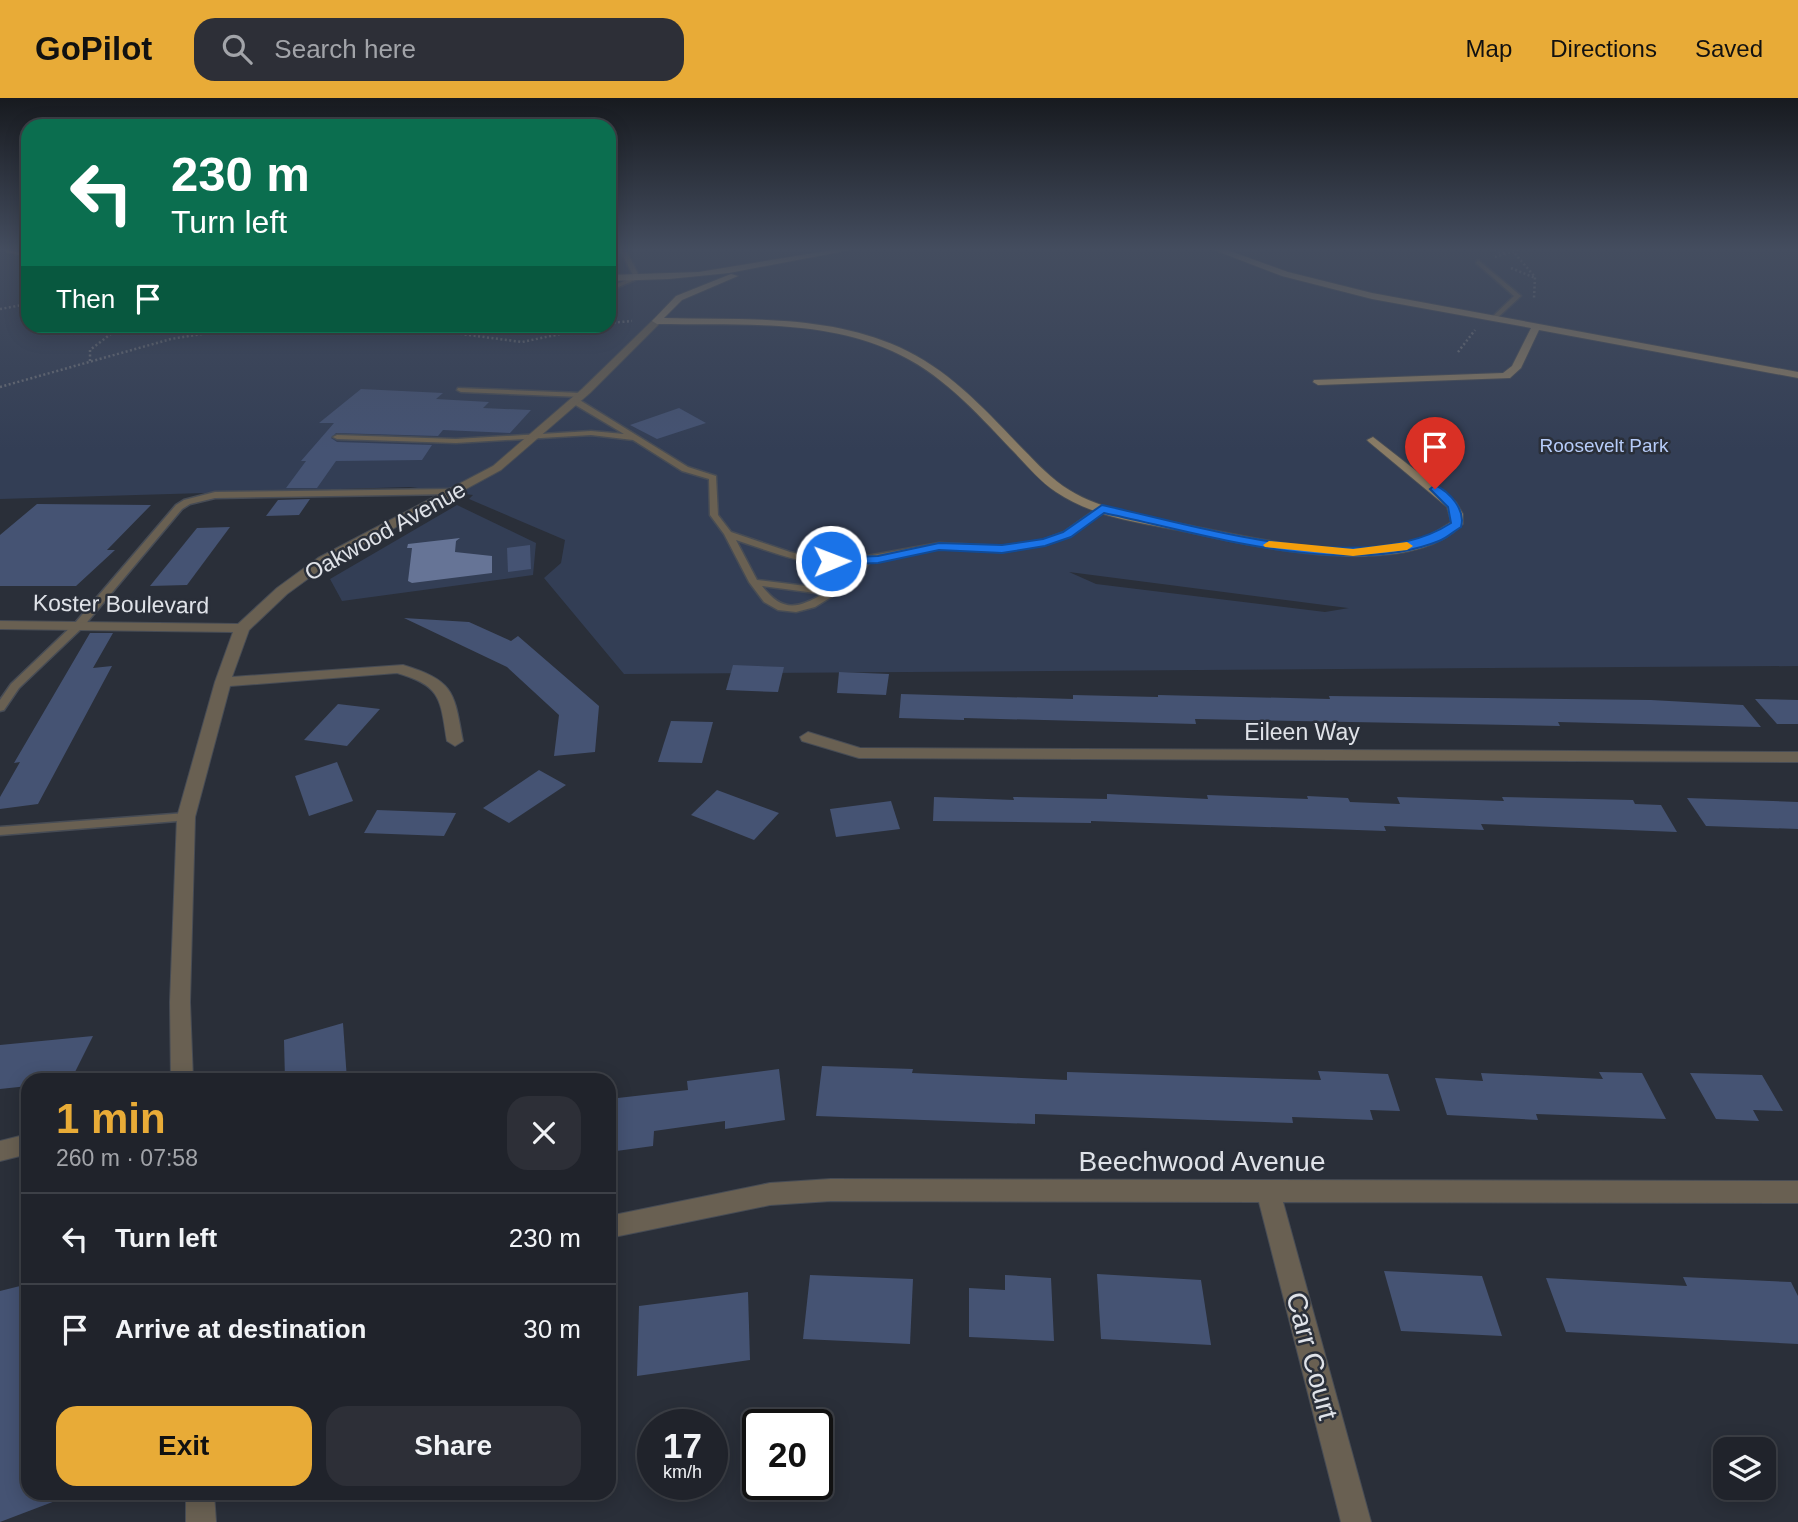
<!DOCTYPE html>
<meta charset="utf-8">
<style>
body{margin:0;font-family:Arial,sans-serif;background:#2d2f37;color:#f1f3f6;height:100vh;display:flex;flex-direction:column;font-size:26px;white-space:nowrap}
*{box-sizing:border-box;margin:0}
p{font-size:23px;color:#a2a4a9}
.icon{flex:none;width:38px;height:38px;fill:none;stroke:currentColor;stroke-width:2;stroke-linecap:round;stroke-linejoin:round}
.map{position:relative;flex:1;overflow:hidden}
.sheet{position:absolute;left:21px;top:975px;width:595px;height:427px;display:flex;flex-direction:column;background:#20232b;border-radius:21px;box-shadow:0 4px 18px #0003,0 0 0 2px #3d4047}
.sheet>*{flex:none}
.banner{position:absolute;left:21px;top:21px;width:595px;height:214px;border-radius:21px;box-shadow:0 4px 18px #0003,0 0 0 2px #3d4047;background:#0b6e4f;color:#fff;overflow:hidden}
.buttons{position:absolute;left:1713px;top:1339px;display:grid;gap:14px}
.buttons a{display:grid;place-items:center;width:63px;height:63px;border-radius:14px;background:#20232b;box-shadow:0 4px 18px #0003,0 0 0 2px #3d4047;font-size:35px}
.speed{position:absolute;left:637px;top:1311px;display:flex;gap:14px;font-size:35px;font-weight:700;text-align:center}
.speed>*{display:grid;place-content:center;width:91px;height:91px;border-radius:50%;background:#20232b;box-shadow:0 4px 18px #0003,0 0 0 2px #3d4047;line-height:1}
.speed small{font-size:18px;font-weight:400}
.speed .limit{border:4px solid #111;border-radius:10px;background:#fff;color:#111}
.pin{position:absolute;display:grid;place-items:center;width:60px;height:60px;color:#fff;margin:-72px -30px;border-radius:50% 50% 50% 0;rotate:-45deg;box-shadow:0 0 7px #0007}
.pin .icon{rotate:45deg}
.me{position:absolute;width:77px;margin:-38px;rotate:89deg;stroke-linejoin:round;filter:drop-shadow(0 0 5px #0008)}
.turn{display:flex;align-items:center;gap:24px;height:147px;padding:0 35px;font-size:32px}
.turn .icon{width:91px;height:91px;stroke-width:2.5}
.turn b{display:block;font-size:49px;line-height:60px}
.then{display:flex;align-items:center;height:66px;padding:0 35px;background:#0003;gap:14px;font-size:26px}
.round{display:grid;place-items:center;flex:none;width:74px;height:74px;border-radius:21px;background:#2d2f37}
.overview{display:flex;align-items:center;justify-content:space-between;height:119px;padding:0 35px}
h1{font-size:42px;font-weight:600;line-height:52px;color:#e8ab37}
.action{display:flex;gap:14px;margin-top:auto;padding:14px 35px}
.action a{flex:1;height:80px;border-radius:21px;background:#e8ab37;color:#111;font-size:28px;font-weight:600;line-height:80px;text-align:center}
.action a+a{background:#2d2f37;color:#f1f3f6}
ul{padding:0;list-style:none}
li{display:flex;align-items:center;gap:21px;height:91px;padding:0 35px;border-top:2px solid #3d4047}
li div{flex:1}
li b{display:block;font-size:26px}
li em{font-style:normal}
header{display:flex;align-items:center;gap:42px;box-sizing:border-box;height:98px;padding:0 35px;background:#e8ab37;color:#111}
header strong{font-size:33px}
nav{display:flex;gap:38px;margin-inline-start:auto;font-size:24px}
.search{width:490px;height:63px;background:#2d2f37;display:flex;align-items:center;gap:18px;box-sizing:border-box;padding:0 24px;border-radius:21px;color:#a2a4a9;font-size:26px}
.map>svg:first-child{display:block}
.green{fill:#333e55;fill-rule:evenodd}
.water{fill:#667496}
.building{fill:#455373}
.lines{fill:none;stroke-linecap:round;stroke-linejoin:round}
.lane-casing{stroke:#474c55;stroke-width:3}
.street-casing{stroke:#474c55;stroke-width:2}
.secondary-casing{stroke:#474c55;stroke-width:2}
.path{stroke:#6b6f78;stroke-width:2.5;stroke-dasharray:2 2.5;stroke-linecap:butt}
.lane{fill:#696052;fill-rule:evenodd}
.street{fill:#696052;fill-rule:evenodd}
.secondary{fill:#8a7c65;fill-rule:evenodd}
.route{fill:#1a73e8;stroke:#114b97;stroke-width:2}
.slow{fill:#f59e0b}
.labels{text-anchor:middle;dominant-baseline:central;stroke-width:5;stroke-linejoin:round;paint-order:stroke}
.far-park-label{font-size:19px;fill:#b7ccf9;stroke:#2a2f39}
.street-label{font-size:23px;fill:#dfe2e8;stroke:#2a2f39}
.near-street-label{font-size:28px;fill:#dfe2e8;stroke:#2a2f39}
</style>
<header>
<strong>GoPilot</strong>
<div class="search"><svg class="icon" aria-label="search" viewBox="0 0 24 24"><circle cx="10" cy="10" r="6"/><path d="M15 15l6 6"/></svg>Search here</div>
<nav><a>Map</a><a>Directions</a><a>Saved</a></nav>
</header>
<div class="map">
<svg width="1798" height="1424" viewBox="0 0 1798 1424">
<rect width="100%" height="100%" fill="#2a2f39"/>
<g class="green">
<path d="M0,152H28V228H609V152H1798V568L624,576L544,480L561,465L565,442L469,401L473,397L410,389L0,401ZM1069,474L1348,510H1349L1325,514L1096,486Z"/>
<path d="M457,407L536,445L533,477L342,503L330,481Z"/>
</g>
<path class="water" d="M460,440L456,443L455,454L492,458V475L412,485L408,483L412,450H407L408,446Z"/>
<g class="building">
<path d="M361,291L443,295L436,301L489,304L483,310L531,312L510,335L443,332L438,338L336,335L331,340L337,344L432,347L422,362L336,363L317,390H286L306,363H301L334,325H319Z"/>
<path d="M679,310L706,325L657,341L630,327Z"/>
<path d="M310,401L299,417L266,418L278,402Z"/>
<path d="M37,406L151,407L107,452H115L76,488H0V437Z"/>
<path d="M230,429L187,487L150,488L197,430Z"/>
<path d="M530,447L531,471L508,474L507,450Z"/>
<path d="M404,520L469,524L511,543L518,538L599,608L595,654L554,658L559,617L507,569Z"/>
<path d="M90,535H113L93,570L112,568L38,706L0,711V699L20,664L14,665Z"/>
<path d="M733,567L784,569L778,594L726,592Z"/>
<path d="M839,574L889,576L886,597L837,595Z"/>
<path d="M901,596L1073,601V597L1158,599V597L1330,601L1329,598L1651,602L1743,607L1761,629L1558,624L1560,628L1195,621L1196,626L964,620V622L899,620Z"/>
<path d="M1755,601L1798,602V626H1777Z"/>
<path d="M338,606L380,611L347,648L304,642Z"/>
<path d="M671,623L713,624L702,665L658,664Z"/>
<path d="M337,664L353,703L309,718L295,678Z"/>
<path d="M539,672L566,687L509,725L483,710Z"/>
<path d="M717,692L779,715L754,742L691,717Z"/>
<path d="M1107,696L1208,701L1207,697L1308,701L1307,698L1348,700L1350,704L1400,706L1397,699L1504,703L1502,699L1633,702L1635,706L1661,707L1677,734L1481,726L1484,732L1384,728L1386,733L1091,723V725L933,723L934,699L1014,702L1013,699L1107,701Z"/>
<path d="M1687,700L1798,704V731L1706,728Z"/>
<path d="M891,703L900,731L836,739L830,711Z"/>
<path d="M377,712L456,715L444,738L364,735Z"/>
<path d="M343,925L347,982H285L284,942Z"/>
<path d="M93,938L71,982H28V988L0,991V947Z"/>
<path d="M822,968L913,971L912,975L1067,982V974L1321,982L1318,973L1388,976L1400,1013L1370,1012L1373,1022L1292,1019L1293,1025L1035,1016V1026L816,1018Z"/>
<path d="M779,971L785,1022L725,1031V1023L654,1033L653,1048L609,1054V1001L688,992L687,983Z"/>
<path d="M1599,974L1642,975L1666,1021L1536,1016L1538,1022L1447,1017L1435,980L1483,983L1481,975L1603,981Z"/>
<path d="M1690,975L1762,977L1783,1013L1753,1012L1759,1023L1716,1021Z"/>
<path d="M1384,1173L1482,1178L1502,1238L1401,1233Z"/>
<path d="M1097,1176L1201,1182L1211,1247L1101,1241Z"/>
<path d="M810,1177L913,1181L910,1246L803,1241Z"/>
<path d="M1005,1177L1051,1180L1054,1243L969,1239V1190L1005,1192Z"/>
<path d="M1683,1179L1791,1184L1798,1198V1246L1566,1234L1546,1180L1687,1188Z"/>
<path d="M28,1186V1395L71,1397L0,1424V1193Z"/>
<path d="M748,1194L750,1262L637,1278L639,1208Z"/>
</g>
<g class="lines">
<g class="lane-casing">
<g id="lane">
<path d="M620,152H626L640,180L609,193V189L634,179Z"/>
<path d="M1478,162L1521,198L1495,222L1490,221L1514,198L1476,165Z"/>
<path d="M458,290L581,295L585,297L581,299L461,294L457,292Z"/>
<path d="M572,301H578L688,369L716,378L718,417L731,434L790,454L813,459L850,461L939,445L1002,448L1043,442L1064,434L1099,409L1106,411L1070,438L1045,447L1002,454L939,451L872,463L836,496L815,509L796,514L778,512L764,504L749,484L724,436L710,417L709,381L682,373L633,342L591,337L456,345L337,341L333,339L337,337L456,341L591,333L624,336L572,305ZM736,442C775,455 817,473 859,465L830,491L757,482ZM762,488L823,496C797,511 782,514 762,488Z"/>
<path d="M453,391L456,392V396L215,400L190,406L182,411L83,529L19,590L4,612L0,613V602L11,586L75,525L176,407L184,402L215,394Z"/>
<path d="M186,715L190,716L192,719L190,722L0,737V729Z"/>
</g>
</g>
<g class="street-casing">
<g id="street">
<path d="M654,221L662,223L590,295L501,372L328,466L287,496L249,532L232,579L403,567C455,583 454,594 463,643L455,648L447,643C440,601 442,588 397,575L230,588L195,719L190,904L193,982H171L170,904L177,719L215,584L233,534L0,531V523L238,526L277,490L318,460L493,368L582,291Z"/>
<path d="M808,634L860,650L1798,654V664L859,660L802,643L800,639Z"/>
<path d="M28,1036V1056L0,1063V1043Z"/>
<path d="M831,1081L1798,1083V1105L1283,1104L1371,1424H1341L1259,1104L831,1103L770,1107L609,1140V1118L770,1085Z"/>
<path d="M186,1395H214L216,1424H186Z"/>
</g>
</g>
<g class="secondary-casing">
<g id="secondary">
<path d="M5,152L28,155V159L6,154Z"/>
<path d="M832,152H850L729,175L669,181L609,183V177L699,174Z"/>
<path d="M1214,152H1227L1288,174L1372,195L1798,274V280L1539,232L1521,270L1510,280L1318,287L1313,284L1314,282L1503,275L1512,268L1531,230L1372,201L1282,178Z"/>
<path d="M731,176L738,178L682,202L664,220C742,222 826,216 899,249C946,270 982,308 1017,345C1032,360 1046,376 1063,388C1098,412 1143,418 1183,426C1253,440 1327,458 1398,447C1418,444 1434,435 1451,424L1447,409L1369,344L1367,342L1373,339L1456,404L1463,416V426C1408,484 1256,449 1187,434C1143,425 1094,420 1056,394C1038,382 1025,365 1010,350C975,313 940,274 892,253C820,220 734,228 657,226L652,223L676,198Z"/>
</g>
</g>
<g class="path">
<path d="M1494,152L1506,156"/>
<path d="M1512,152L1535,179L1534,200"/>
<path d="M1495,159L1518,152"/>
<path d="M1511,170L1535,180"/>
<path d="M0,211L28,206"/>
<path d="M609,225L632,223"/>
<path d="M1458,254L1475,232"/>
<path d="M90,263V252L121,228"/>
<path d="M0,289L171,241L232,231L367,228L446,234L522,244L599,228"/>
</g>
<use href="#lane" class="lane"/>
<use href="#street" class="street"/>
<use href="#secondary" class="secondary"/>
</g>
<linearGradient id="sky" x2="0" y2="1"><stop stop-color="#171a1f"/><stop offset="0.43" stop-color="#444d5f"/><stop offset="1" stop-color="#444d5f" stop-opacity="0"/></linearGradient>
<rect width="1798" height="352" fill="url(#sky)"/>
<path class="route" d="M1435,387C1450,394 1466,412 1461,429C1454,433 1447,440 1439,443C1346,481 1199,435 1104,415L1071,439L1045,448L1002,455L939,452L878,465L831,467L825,463L831,460L878,458L939,445L1002,447L1043,441L1063,434L1102,407C1198,428 1365,481 1451,425L1448,409L1430,391Z"/>
<path class="slow" d="M1269,443L1353,451L1407,444L1413,448L1407,452L1353,458L1265,449L1263,447Z"/>
<g class="labels">
<g class="far-park-label">
<text x="1604" y="347">Roosevelt Park</text>
</g>
<g class="street-label">
<text transform="translate(385 433) rotate(-29)">Oakwood Avenue</text>
<text transform="translate(121 506) rotate(1)">Koster Boulevard</text>
<text x="1302" y="634">Eileen Way</text>
</g>
<g class="near-street-label">
<text x="1202" y="1063">Beechwood Avenue</text>
<text transform="translate(1312 1258) rotate(75)">Carr Court</text>
</g>
</g>
</svg>
<div class="buttons">
<a><svg class="icon" aria-label="layers" viewBox="0 0 24 24"><path d="M12 4l9 5-9 5-9-5zM3 14l9 5 9-5"/></svg></a>
</div>
<div class="speed"><div>17<small>km/h</small></div><div class="limit">20</div></div>
<div class="pin" style="left:1435px;top:391px;background:#d93025"><svg class="icon" aria-label="arrive" viewBox="0 0 24 24"><path d="M6 21V4h12l-3 4 3 4H6"/></svg></div>
<svg class="me" style="left:831px;top:463px" viewBox="-20 -20 40 40"><circle r="17" fill="#1a73e8" stroke="#fff" stroke-width="3"/><path d="M0-11L8 9 0 5-8 9z" fill="#fff"/></svg>
<div class="banner">
<div class="turn"><svg class="icon" aria-label="left" viewBox="0 0 24 24"><path d="M17 20v-9H6M10 6l-5 5 5 5"/></svg><div><b>230 m</b>Turn left</div></div>
<div class="then">Then<svg class="icon" aria-label="arrive" viewBox="0 0 24 24"><path d="M6 21V4h12l-3 4 3 4H6"/></svg></div>
</div>
<section class="sheet">
<div class="overview"><div><h1>1 min</h1><p>260 m · 07:58</p></div><a class="round"><svg class="icon" aria-label="close" viewBox="0 0 24 24"><path d="M6 6l12 12M18 6L6 18"/></svg></a></div>
<ul>
<li><svg class="icon" aria-label="left" viewBox="0 0 24 24"><path d="M17 20v-9H6M10 6l-5 5 5 5"/></svg><div><b>Turn left</b></div><em>230 m</em></li>
<li><svg class="icon" aria-label="arrive" viewBox="0 0 24 24"><path d="M6 21V4h12l-3 4 3 4H6"/></svg><div><b>Arrive at destination</b></div><em>30 m</em></li>
</ul>
<div class="action"><a>Exit</a><a>Share</a></div>
</section>
</div>
